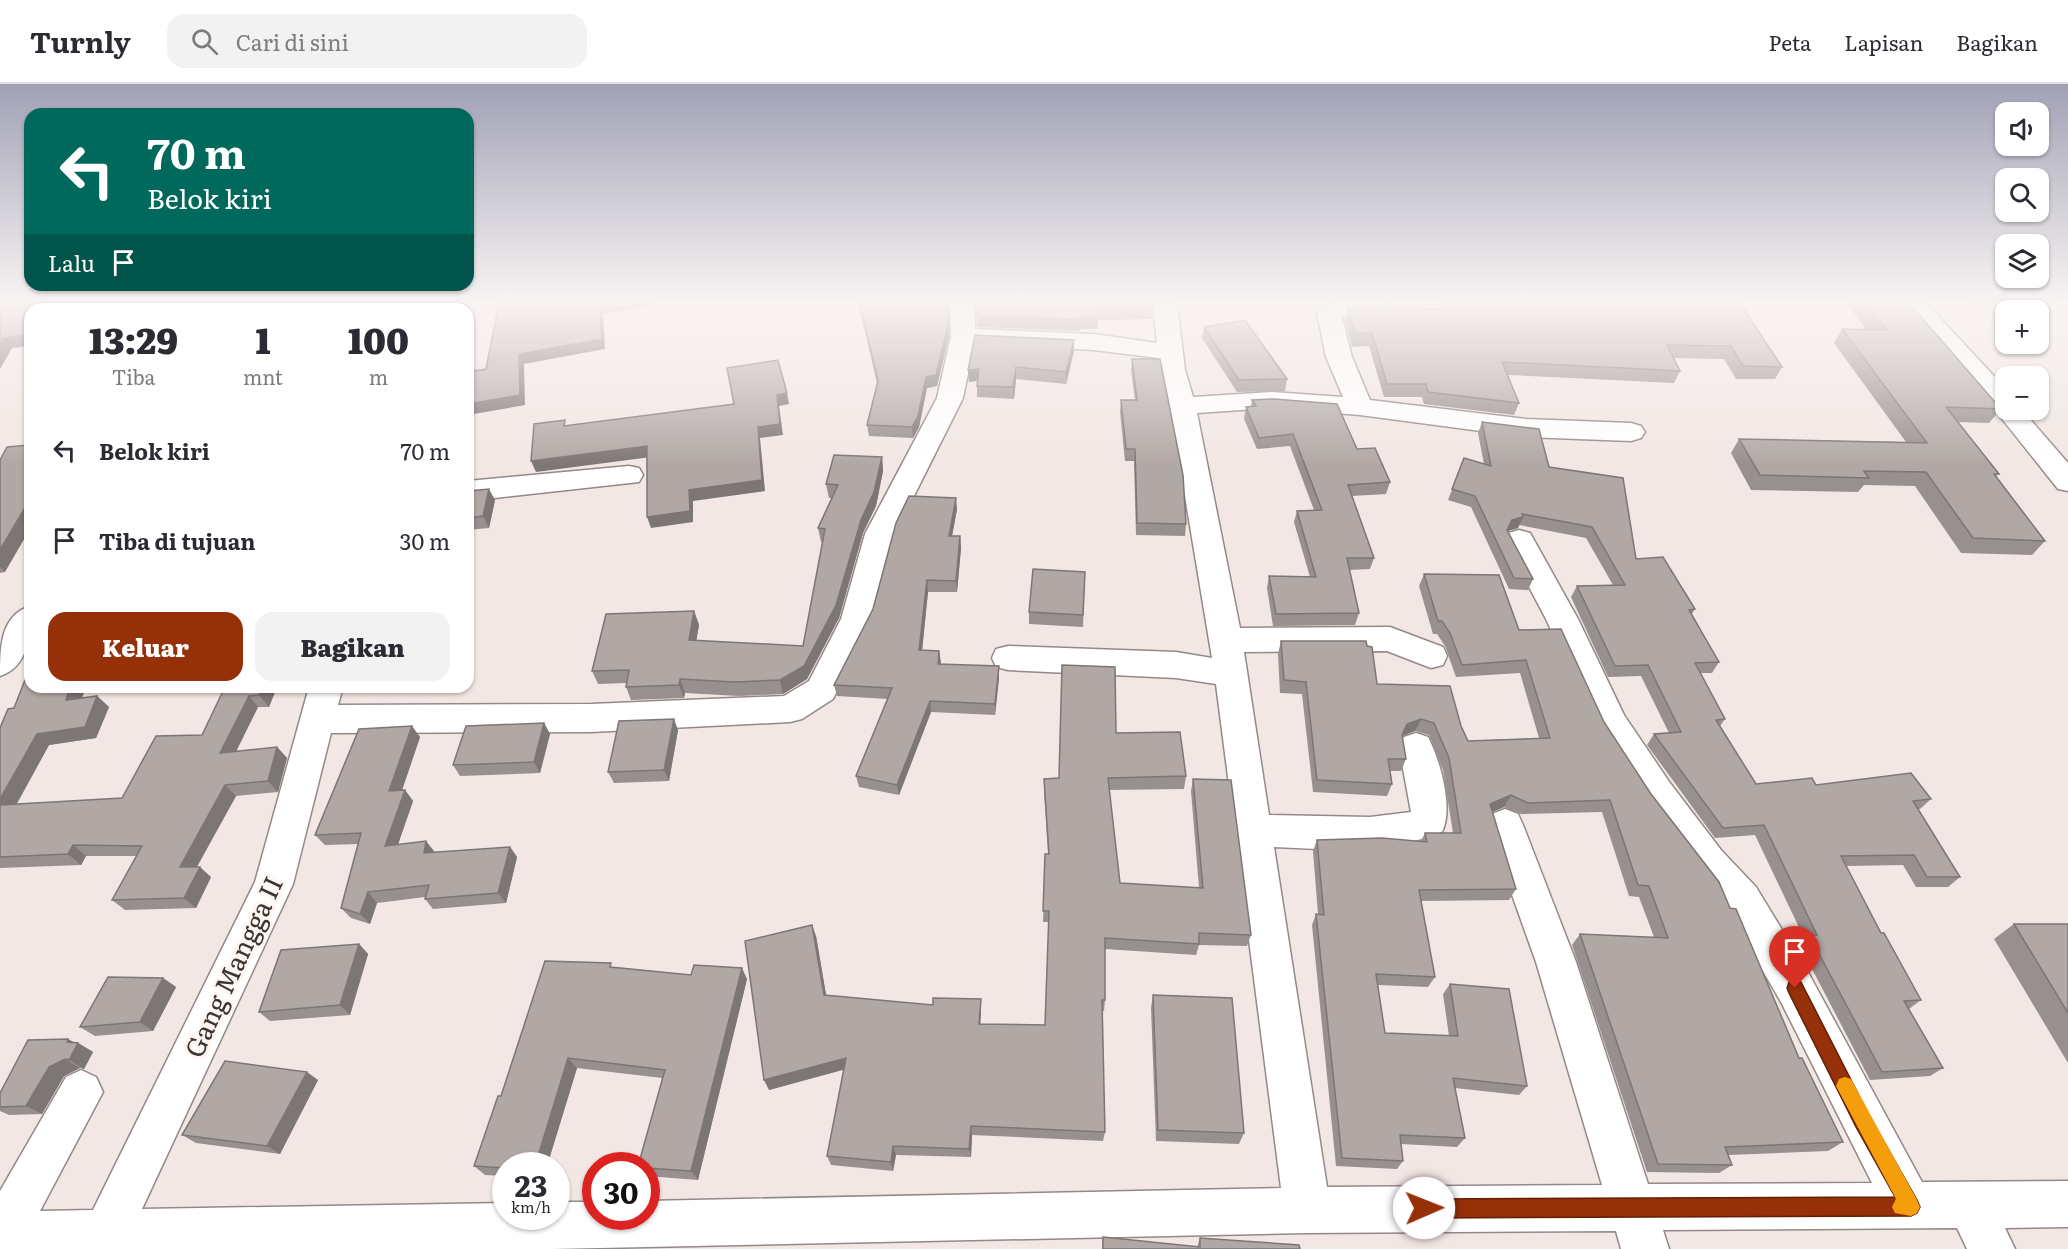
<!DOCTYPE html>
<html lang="id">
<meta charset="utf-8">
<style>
body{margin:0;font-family:Literata,serif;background:#f2f2f3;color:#2b2b33;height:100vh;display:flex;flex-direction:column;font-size:22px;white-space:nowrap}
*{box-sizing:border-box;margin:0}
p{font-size:20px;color:#7c7c81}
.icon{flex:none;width:33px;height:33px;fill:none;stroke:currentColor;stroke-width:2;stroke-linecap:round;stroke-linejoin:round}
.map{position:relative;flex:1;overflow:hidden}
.details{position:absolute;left:24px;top:219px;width:450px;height:390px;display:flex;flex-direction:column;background:#fff;border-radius:18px;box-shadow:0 2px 4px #0004}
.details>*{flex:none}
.banner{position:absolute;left:24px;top:24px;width:450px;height:183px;border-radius:18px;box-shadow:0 2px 4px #0004;background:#00695c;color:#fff;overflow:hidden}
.fabs{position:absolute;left:1995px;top:18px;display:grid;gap:12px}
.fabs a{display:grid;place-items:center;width:54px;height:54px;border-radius:12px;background:#fff;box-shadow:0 2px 4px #0004;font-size:30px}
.speed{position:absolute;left:492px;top:1068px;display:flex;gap:12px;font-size:30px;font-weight:700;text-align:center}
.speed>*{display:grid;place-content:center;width:78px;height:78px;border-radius:50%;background:#fff;box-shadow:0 2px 4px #0004;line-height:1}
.speed small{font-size:15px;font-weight:400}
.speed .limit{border:9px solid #d22;background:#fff;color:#111}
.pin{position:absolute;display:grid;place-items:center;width:51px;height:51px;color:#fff;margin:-62px -26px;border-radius:50% 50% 50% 0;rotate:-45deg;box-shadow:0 0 6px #0007}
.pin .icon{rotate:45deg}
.me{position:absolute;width:66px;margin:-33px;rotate:89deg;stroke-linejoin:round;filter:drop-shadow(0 0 4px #0008)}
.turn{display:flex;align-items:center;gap:21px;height:126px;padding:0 24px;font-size:27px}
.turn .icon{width:78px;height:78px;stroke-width:2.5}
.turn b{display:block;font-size:42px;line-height:51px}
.then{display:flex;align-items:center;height:57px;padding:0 24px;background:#0003;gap:12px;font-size:22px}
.eta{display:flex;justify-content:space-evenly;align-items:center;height:102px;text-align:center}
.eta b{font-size:36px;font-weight:800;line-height:42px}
.primary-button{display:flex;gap:12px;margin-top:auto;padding:12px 24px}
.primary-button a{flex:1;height:69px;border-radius:18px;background:#963008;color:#fff;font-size:24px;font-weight:800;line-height:69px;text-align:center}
.primary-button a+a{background:#f2f2f3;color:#2b2b33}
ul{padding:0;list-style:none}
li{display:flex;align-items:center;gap:18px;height:90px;padding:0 24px}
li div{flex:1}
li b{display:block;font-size:22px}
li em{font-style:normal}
header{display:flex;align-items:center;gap:36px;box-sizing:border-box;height:84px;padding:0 30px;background:#fff;border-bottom:2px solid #e1e1e2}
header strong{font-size:28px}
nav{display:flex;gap:33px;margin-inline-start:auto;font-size:21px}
.search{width:420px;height:54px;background:#f2f2f3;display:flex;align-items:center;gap:15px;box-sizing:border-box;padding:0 21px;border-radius:18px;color:#7c7c81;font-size:22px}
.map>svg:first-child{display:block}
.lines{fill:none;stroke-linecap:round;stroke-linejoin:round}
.minor-casing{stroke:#938987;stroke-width:3}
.minor{fill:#fff;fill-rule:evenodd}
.wall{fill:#98908e}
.shaded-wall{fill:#7c7674}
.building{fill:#b1a8a5;stroke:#7c7674;stroke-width:1.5}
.route{fill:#963008;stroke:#621f05;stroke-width:1.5}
.slow{fill:#f59e0b}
.labels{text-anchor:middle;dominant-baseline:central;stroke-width:6;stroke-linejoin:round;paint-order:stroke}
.near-street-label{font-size:26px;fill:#393534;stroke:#fff5f1}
</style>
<header>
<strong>Turnly</strong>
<div class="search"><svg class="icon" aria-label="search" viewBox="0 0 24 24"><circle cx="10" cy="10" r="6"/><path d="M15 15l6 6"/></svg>Cari di sini</div>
<nav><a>Peta</a><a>Lapisan</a><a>Bagikan</a></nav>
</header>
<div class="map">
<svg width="2068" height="1165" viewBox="0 0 2068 1165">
<rect width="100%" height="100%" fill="#f2e7e4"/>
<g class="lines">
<g class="minor-casing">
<g id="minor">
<path d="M204,219H228L225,225H201Z"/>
<path d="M438,219H462L460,225H436Z"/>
<path d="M950,219H974L975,245L1094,250L1157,259L1153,219H1177L1185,286L1193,313L1272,308L1343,313L1326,273L1317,229C1329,211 1370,219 1390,219L1393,224L1390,229L1342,233L1352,273L1370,316L1526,335L1631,339L1641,342L1645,348L1641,354L1631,357L1526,353L1360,331L1272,324L1197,329L1240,544L1390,543L1443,563L1447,572L1443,581L1431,584L1387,567L1244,568L1269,731L1370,733L1411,728L1399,663L1404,653L1416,649L1428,653C1440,676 1454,724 1442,748C1388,770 1331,766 1274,763L1327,1103L1602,1101L1536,878L1487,741L1492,730L1505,725L1518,730L1523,741L1576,878L1648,1100L1872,1099L1781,918L1728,827L1695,790L1644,721L1598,649L1546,535L1504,456L1508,449L1519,446L1530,449L1534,456L1578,535L1624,631L1670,699L1721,766L1756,803L1809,890L1922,1098L2068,1097V1143L2005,1144L2015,1165H1967L1957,1144L1663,1146L1669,1165H1621L1616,1147L1307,1149L552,1165H0V1107L66,993L81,986L96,993L103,1008L40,1127L93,1126L255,798L309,603H343L338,621L591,620L784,612L809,597L841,535L865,450L937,314L951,252ZM974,260L1094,266L1158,274L1173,340L1212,574L1176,568L1008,562L996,565L992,574L996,583L1008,586L1176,594L1216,600L1281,1104L646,1117V1132H596V1118H556V1132H506V1119L142,1125L293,800L331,649L591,648L790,638L802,635L833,615L873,535L895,450L963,314Z"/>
<path d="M1901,219H1926L2006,305V326H2022L2068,379V407L2058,405L1995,326Z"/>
<path d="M629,382L639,384L643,391L639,398L468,417V397Z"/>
<path d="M30,522C30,549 30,582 0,592C0,564 0,532 30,522Z"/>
</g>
</g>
<use href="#minor" class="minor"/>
</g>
<g class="wall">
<path d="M858,219H948L949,252L937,302L927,304L919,343L913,354L869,352L867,341L877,299Z"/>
<path d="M976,219L1153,224L1152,235L1098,236V245H1080L1079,247L977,243Z"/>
<path d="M1444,219H1745H1740L1782,283L1775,295H1736L1724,275L1673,274L1680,287L1674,299L1508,291L1519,319L1514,331L1424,320L1422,313H1384L1369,262L1352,263L1345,236L1348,224H1446Z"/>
<path d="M1846,219H1909L2001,325L1989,339L1958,338L1999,390L1996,392L2045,457L2032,471L1961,469L1915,402L1864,401L1858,408L1751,406L1731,369L1739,355L1906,358L1834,259L1842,245H1866Z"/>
<path d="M1968,219H2014L2011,222L1970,221Z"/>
<path d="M1204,243L1287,295L1285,307L1237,308L1202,254Z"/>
<path d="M1074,256V267L1066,300L1016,295L1014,315L977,313V297L969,298L968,286Z"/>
<path d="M1132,275L1186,440L1185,452L1136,451L1134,377H1125L1120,328L1121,316H1135L1131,286Z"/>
<path d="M1252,316L1357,365L1390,398L1386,410L1352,412L1374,474L1370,485L1349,486L1359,529L1355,541L1273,542L1267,504L1269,492L1310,493L1294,438L1297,427L1314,426L1290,362L1257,365L1244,335L1246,323H1251Z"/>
<path d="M1482,338L1549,383L1636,475L1695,525L1692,530L1719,578L1712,589H1700L1725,635L1720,642L1756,700L1816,701L1931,715L1920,725H1918L1960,793L1948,803H1916L1903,781L1846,782L1881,849L1921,916L1909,925L1943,984L1930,992L1870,996L1799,860L1805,856L1755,751L1715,754L1647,661L1654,650L1669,649L1641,592L1608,593L1571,513L1577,502L1613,501L1586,454L1519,441L1518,444L1507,447L1533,495L1528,506L1509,505L1471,423L1448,416L1464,374L1484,380L1478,349Z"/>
<path d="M882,373L883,387L876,422L863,449L839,534L807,595L783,610L739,612L685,609L684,614L631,616L626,603V599L598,600L592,587L694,527L699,541L696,557L803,562L823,458H821L818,444L832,414H829L826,400Z"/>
<path d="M0,376L5,488L0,489Z"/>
<path d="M468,407L495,416L489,444L468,446Z"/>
<path d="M957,425L952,452H960L961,464L957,508H928L922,566L939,567L940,580L999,594L995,631L931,628L899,711L859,703L856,692L888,615L837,612L834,601Z"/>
<path d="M1085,488L1083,543L1029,540V528Z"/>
<path d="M1424,490L1519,546L1604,638L1651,710L1730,824L1799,974L1843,1058L1828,1067L1728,1071L1732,1081L1719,1089L1647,1088L1572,861L1580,850L1654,853L1639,813L1629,812L1602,728L1521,730L1504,723L1492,728L1516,805L1509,816L1421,817L1435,893L1428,903L1378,901L1385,949L1449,952L1443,910L1450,900L1527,1002L1519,1011L1455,1004L1465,1054L1457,1063L1401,1060L1403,1077L1397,1085L1336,1082L1312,841L1316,830H1318L1313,767L1317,756L1421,757L1425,749H1453L1443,686L1429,651L1415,647L1402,652L1406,675L1401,687H1390L1392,700L1387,712L1313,708L1302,610L1280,609L1278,570L1281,557L1377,600L1461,642L1468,657L1539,654L1520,589L1456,593L1445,562L1437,550H1433L1419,502Z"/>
<path d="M86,603L82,614L97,612L109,623L96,654L49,661L17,720L122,714L202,651L225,603H277L269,623H258L236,667L277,663L287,674L278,708L236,712L197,783L211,793L196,824L125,826L112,816L136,772H86L81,781L0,784V644L14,624Z"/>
<path d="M544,639L550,650L540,689L460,692L453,681Z"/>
<path d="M678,646L669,697L614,699L608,688Z"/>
<path d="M1116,649L1186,692L1184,705L1109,706L1120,799L1199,804L1191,707L1193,695L1251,851L1247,862L1199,861L1196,871L1105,865V916L1104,927H1102L1105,1048L1103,1057L972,1051L971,1073L896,1071L893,1087L831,1081L827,1072L844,985L769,1006L816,852L826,911L981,926L980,940L1045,941L1049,838H1043L1045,770H1048L1044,707V695L1059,694Z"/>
<path d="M420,653L402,706H405L413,717L398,760L434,767V768L510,763L517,773L506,819L433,825L425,815V813L377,819L370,840L351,834L341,824L358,760L325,761L315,751Z"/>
<path d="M2014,840H2068V979L1994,855Z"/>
<path d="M359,860L368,870L350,931L270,937L259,928Z"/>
<path d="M614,883L691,891L747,895L698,1096L646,1092V1082L662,994L577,984L547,1082H506V1092L485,1091L474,1082L501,1012Z"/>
<path d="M163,894L176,903L153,947L95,952L80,943Z"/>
<path d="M1153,911L1244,1049L1239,1060L1156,1057L1151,924Z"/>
<path d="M68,955L74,958L78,959L93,968L84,985L80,984L64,992L42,1030L9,1031L0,1027V1009Z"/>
<path d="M318,996L280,1070L196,1059L182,1051Z"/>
<path d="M1103,1153L1197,1163L1200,1154L1300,1165H1102Z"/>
</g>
<g class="shaded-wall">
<path d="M69,219H81L78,225H66Z"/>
<path d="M170,219H181L180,225H169Z"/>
<path d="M418,219H429L426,225H415Z"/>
<path d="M606,219H651V222L603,230L605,265L524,280L525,321L468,331V320L519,270L599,220Z"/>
<path d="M948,219L949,252L937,302L927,304L919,343L913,354L912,343L926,293Z"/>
<path d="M30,251V262L12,264L0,285V261L4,254Z"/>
<path d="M1074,256V267L1066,300V288Z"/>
<path d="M1016,283V295L1014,315L1013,303Z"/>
<path d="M979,285L980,296L969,298L968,286Z"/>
<path d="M787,309L789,320L779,322L783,351L760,354L765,407L693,417V438L651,444L647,433L689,406L777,311Z"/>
<path d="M647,362L651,373L536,388L531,377Z"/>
<path d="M882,373L883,387L876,422L863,449L839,534L807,595L783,610L780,596L804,582L861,436Z"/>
<path d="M489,405L495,416L489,444L483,432Z"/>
<path d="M956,414L957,425L950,463L949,452Z"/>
<path d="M30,415V445L5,488L0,483V466Z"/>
<path d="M1523,433L1518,444L1507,447V446L1512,436Z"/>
<path d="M960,452L961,464L957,508L956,497Z"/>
<path d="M927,496L928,508L921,577L919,566Z"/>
<path d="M694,527L699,541L694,570L689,556Z"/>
<path d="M939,567L941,578L939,591L938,580Z"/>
<path d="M999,582V594L995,631V620Z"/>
<path d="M680,595L685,609L684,614L679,601Z"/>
<path d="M70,603H86L77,628L66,616Z"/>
<path d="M263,603H277L269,623L259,611Z"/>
<path d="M97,612L109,623L96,654L49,661L10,731L0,723V715L37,650Z"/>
<path d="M249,612L258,623L230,680L220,669Z"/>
<path d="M930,617L931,628L899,711L897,701Z"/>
<path d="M674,635L678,646L669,697L664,686Z"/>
<path d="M1421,635L1415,647L1402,652L1407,640Z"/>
<path d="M544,639L550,650L540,689L534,678Z"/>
<path d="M412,642L420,653L398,718L389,707Z"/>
<path d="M277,663L287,674L278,708L268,697Z"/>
<path d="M225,701L236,712L191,793L180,783Z"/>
<path d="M405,706L413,717L394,772L385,762Z"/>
<path d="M1511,711L1504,723L1483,732L1490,720Z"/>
<path d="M426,757L434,767L432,779L424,769Z"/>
<path d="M73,761L86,772L81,781L68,770Z"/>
<path d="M510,763L517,773L506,819L498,809Z"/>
<path d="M200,783L211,793L196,824L184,814Z"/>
<path d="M368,808L377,819L370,840L360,830Z"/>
<path d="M812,841L816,852L828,922L824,911Z"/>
<path d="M359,860L368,870L350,931L340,921Z"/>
<path d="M742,884L747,895L698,1096L691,1087Z"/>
<path d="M163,894L176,903L153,947L140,938Z"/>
<path d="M981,915V926L980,950L979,940Z"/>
<path d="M68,955L77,961L78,959L93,968L84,985L69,976Z"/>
<path d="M568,974L577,984L547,1082H535Z"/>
<path d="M846,974L850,984L769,1006L764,996Z"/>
<path d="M65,975L80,984L64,992L42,1030L26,1022L49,983Z"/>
<path d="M307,988L318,996L280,1070L267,1062Z"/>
<path d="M971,1042L972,1051L971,1073L969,1065Z"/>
<path d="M893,1062L896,1071L893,1087L891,1078Z"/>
</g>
<g class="building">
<path d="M0,219H69L66,225H30V251L4,254L0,261Z"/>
<path d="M118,219H170L169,225H114Z"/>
<path d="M230,219H418L415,225H243V224L227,225Z"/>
<path d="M499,219H606L599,220L602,255L519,270L520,311L468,320V288L486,285Z"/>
<path d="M860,219H948V241L936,291L926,293L918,332L912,343L867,341L878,297Z"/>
<path d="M976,219H1153V224L1098,225V234H1080L1079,236L977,232Z"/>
<path d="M1453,219H1740L1782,283L1743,282L1731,262L1667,261L1680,287L1502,278L1519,319L1428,308L1426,300H1387L1372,249L1355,250L1348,224L1455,225Z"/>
<path d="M1865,219H1909L2001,325L1946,323L1999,390H1994L2045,457L1973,454L1926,388L1864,387L1869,394L1760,391L1739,355L1927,359L1842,245L1887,246Z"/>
<path d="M1245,236L1287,295L1239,296L1204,243Z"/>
<path d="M975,251L1074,256L1066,288L1016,283L1013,303L977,302L979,285L968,286Z"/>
<path d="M1132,275H1160L1183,391L1186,440L1137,439L1135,365H1126L1121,316H1137Z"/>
<path d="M778,276L787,309L777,311L780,340L758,343L762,396L689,406L690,427L647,433V362L531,377L534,340L565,336L564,342L734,320L727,284Z"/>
<path d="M1274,315L1337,320L1357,365L1375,364L1390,398L1348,401L1374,474H1347L1359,529L1276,530L1269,492L1316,493L1297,427L1322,426L1293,350L1259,354L1246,323L1256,322L1252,316Z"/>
<path d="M1482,338L1539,345L1549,383L1623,394L1636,475L1663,473L1695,525L1689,526L1719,578L1695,579L1725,635L1716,636L1756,700L1812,694L1816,701L1911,689L1931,715L1913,717L1960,793H1927L1914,771L1841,772L1881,849H1884L1921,916L1904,917L1943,984L1882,988L1809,851H1817L1764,741L1723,744L1654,650L1681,648L1648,581L1615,582L1577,502L1625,501L1592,443L1522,430L1523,433L1512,436L1507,446L1533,495L1514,494L1475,412L1452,405L1464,374L1491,382Z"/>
<path d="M30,361V415L0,466V376L7,363Z"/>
<path d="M834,371L882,373L874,408L861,436L836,521L804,582L780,596L735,598L680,595L679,601L626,603L629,586L592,587L606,530L694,527L689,556L803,562L825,445L818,444L838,401L826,400Z"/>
<path d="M489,405L483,432L468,434V407Z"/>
<path d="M909,412L956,414L949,452H960L956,497L927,496L919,566L939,567L938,580L999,582L995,620L930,617L897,701L856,692L892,604L834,601L873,525L896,439Z"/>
<path d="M1033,485L1085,488L1083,531L1029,528Z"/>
<path d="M1424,490L1499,491L1519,546L1561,545L1604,638L1651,710L1719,798L1730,824L1736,825L1799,974H1802L1843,1058L1725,1063L1732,1081L1658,1080L1580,850L1668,854L1649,802L1638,801L1610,716L1528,719L1511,711L1490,720L1516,805L1419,806L1435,893L1376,890L1385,949L1458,952L1450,900L1509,905L1527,1002L1453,994L1465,1054L1400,1051L1403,1077L1342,1074L1316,830L1324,831L1317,756L1382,754L1427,758L1425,749H1461L1449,674L1434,639L1421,635L1407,640L1402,651L1406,675H1388L1392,700L1317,696L1306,598L1284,596L1281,557H1366L1367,562L1372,563L1377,600L1450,602L1461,642L1468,657L1550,654L1526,576L1462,581L1450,549L1442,537H1438Z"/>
<path d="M1062,581L1115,583L1116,649L1180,648L1186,692L1108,694L1120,799L1203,804L1193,695L1231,696L1251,851L1199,849V860L1105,854V916H1102L1105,1048L971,1042L969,1065L893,1062L891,1078L827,1072L846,974L764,996L745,857L812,841L824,911L933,921V914L981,915L979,940L1045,941L1049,827H1043L1045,770H1049L1044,695L1059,694Z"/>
<path d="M30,583V603H70L66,616L97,612L85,643L37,650L0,715V644L8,625L14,624Z"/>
<path d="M225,603H263L259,611L249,612L220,669L277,663L268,697L225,701L180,783H200L184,814L112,816L142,762L73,761L68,770L0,773V721L122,714L156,652L202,651Z"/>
<path d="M674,635L664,686L608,688L619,637Z"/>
<path d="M544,639L534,678L453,681L466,642Z"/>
<path d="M412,642L389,707L405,706L385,762L426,757L424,769L510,763L498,809L425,815L429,801L368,808L360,830L341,824L361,749L315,751L359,645Z"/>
<path d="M2014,840H2068V929Z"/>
<path d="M359,860L340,921L259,928L281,866Z"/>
<path d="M545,877L611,879L610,883L691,891L694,881L742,884L691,1087L646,1084V1082H638L665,986L568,974L535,1082H506V1084L474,1082L498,1012H501Z"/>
<path d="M108,893L163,894L140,938L80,943Z"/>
<path d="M1153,911L1232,914L1244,1049L1158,1046Z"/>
<path d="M68,955L67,958L78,959L69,976L65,975L49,983L26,1022L0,1023V1009L28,956Z"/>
<path d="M225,977L307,988L267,1062L182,1051Z"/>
<path d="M1103,1153L1200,1163V1154L1299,1161L1300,1165H1103Z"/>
</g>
<linearGradient id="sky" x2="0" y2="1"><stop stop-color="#a1a1b6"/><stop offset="0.57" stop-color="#f9f4f3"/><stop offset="1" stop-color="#f9f4f3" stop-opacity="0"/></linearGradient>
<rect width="2068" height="382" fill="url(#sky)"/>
<path class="route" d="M1795,896L1801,898L1869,1031L1917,1116L1920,1123L1917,1129L1911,1132L1424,1134L1417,1131L1414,1124L1417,1118L1424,1115L1895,1113L1856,1043L1789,909L1787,904L1789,898Z"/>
<path class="slow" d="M1845,993L1851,995L1917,1116L1920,1123L1917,1129L1911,1132L1895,1129L1892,1123L1896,1115L1836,1002L1839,995Z"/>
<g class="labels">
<g class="near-street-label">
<text transform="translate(232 882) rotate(-65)">Gang Mangga II</text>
</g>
</g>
</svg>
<div class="fabs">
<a><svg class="icon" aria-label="sound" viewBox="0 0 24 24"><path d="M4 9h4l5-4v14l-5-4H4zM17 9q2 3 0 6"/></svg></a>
<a><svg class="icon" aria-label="search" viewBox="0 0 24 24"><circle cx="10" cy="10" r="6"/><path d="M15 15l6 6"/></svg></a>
<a><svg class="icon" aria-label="layers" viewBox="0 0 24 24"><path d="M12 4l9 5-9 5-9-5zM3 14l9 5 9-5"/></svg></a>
<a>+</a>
<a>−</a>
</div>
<div class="speed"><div>23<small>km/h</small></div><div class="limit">30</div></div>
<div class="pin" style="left:1795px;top:904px;background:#d93025"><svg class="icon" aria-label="arrive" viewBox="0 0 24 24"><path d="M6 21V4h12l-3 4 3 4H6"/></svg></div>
<svg class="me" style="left:1424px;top:1124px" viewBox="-20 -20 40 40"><circle r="19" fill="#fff"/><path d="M0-13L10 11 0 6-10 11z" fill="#963008"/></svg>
<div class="banner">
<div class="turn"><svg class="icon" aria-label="left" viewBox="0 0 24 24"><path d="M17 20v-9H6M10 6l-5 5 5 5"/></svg><div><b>70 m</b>Belok kiri</div></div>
<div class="then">Lalu<svg class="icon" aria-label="arrive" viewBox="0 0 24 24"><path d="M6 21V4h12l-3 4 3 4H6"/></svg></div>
</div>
<section class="details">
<div class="eta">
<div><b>13:29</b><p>Tiba</p></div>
<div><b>1</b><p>mnt</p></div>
<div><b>100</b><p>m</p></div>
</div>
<ul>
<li><svg class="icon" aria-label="left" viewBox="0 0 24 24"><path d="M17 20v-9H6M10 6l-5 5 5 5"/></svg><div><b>Belok kiri</b></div><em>70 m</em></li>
<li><svg class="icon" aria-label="arrive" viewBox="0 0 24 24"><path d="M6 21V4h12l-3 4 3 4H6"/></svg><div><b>Tiba di tujuan</b></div><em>30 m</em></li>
</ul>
<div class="primary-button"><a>Keluar</a><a>Bagikan</a></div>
</section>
</div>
